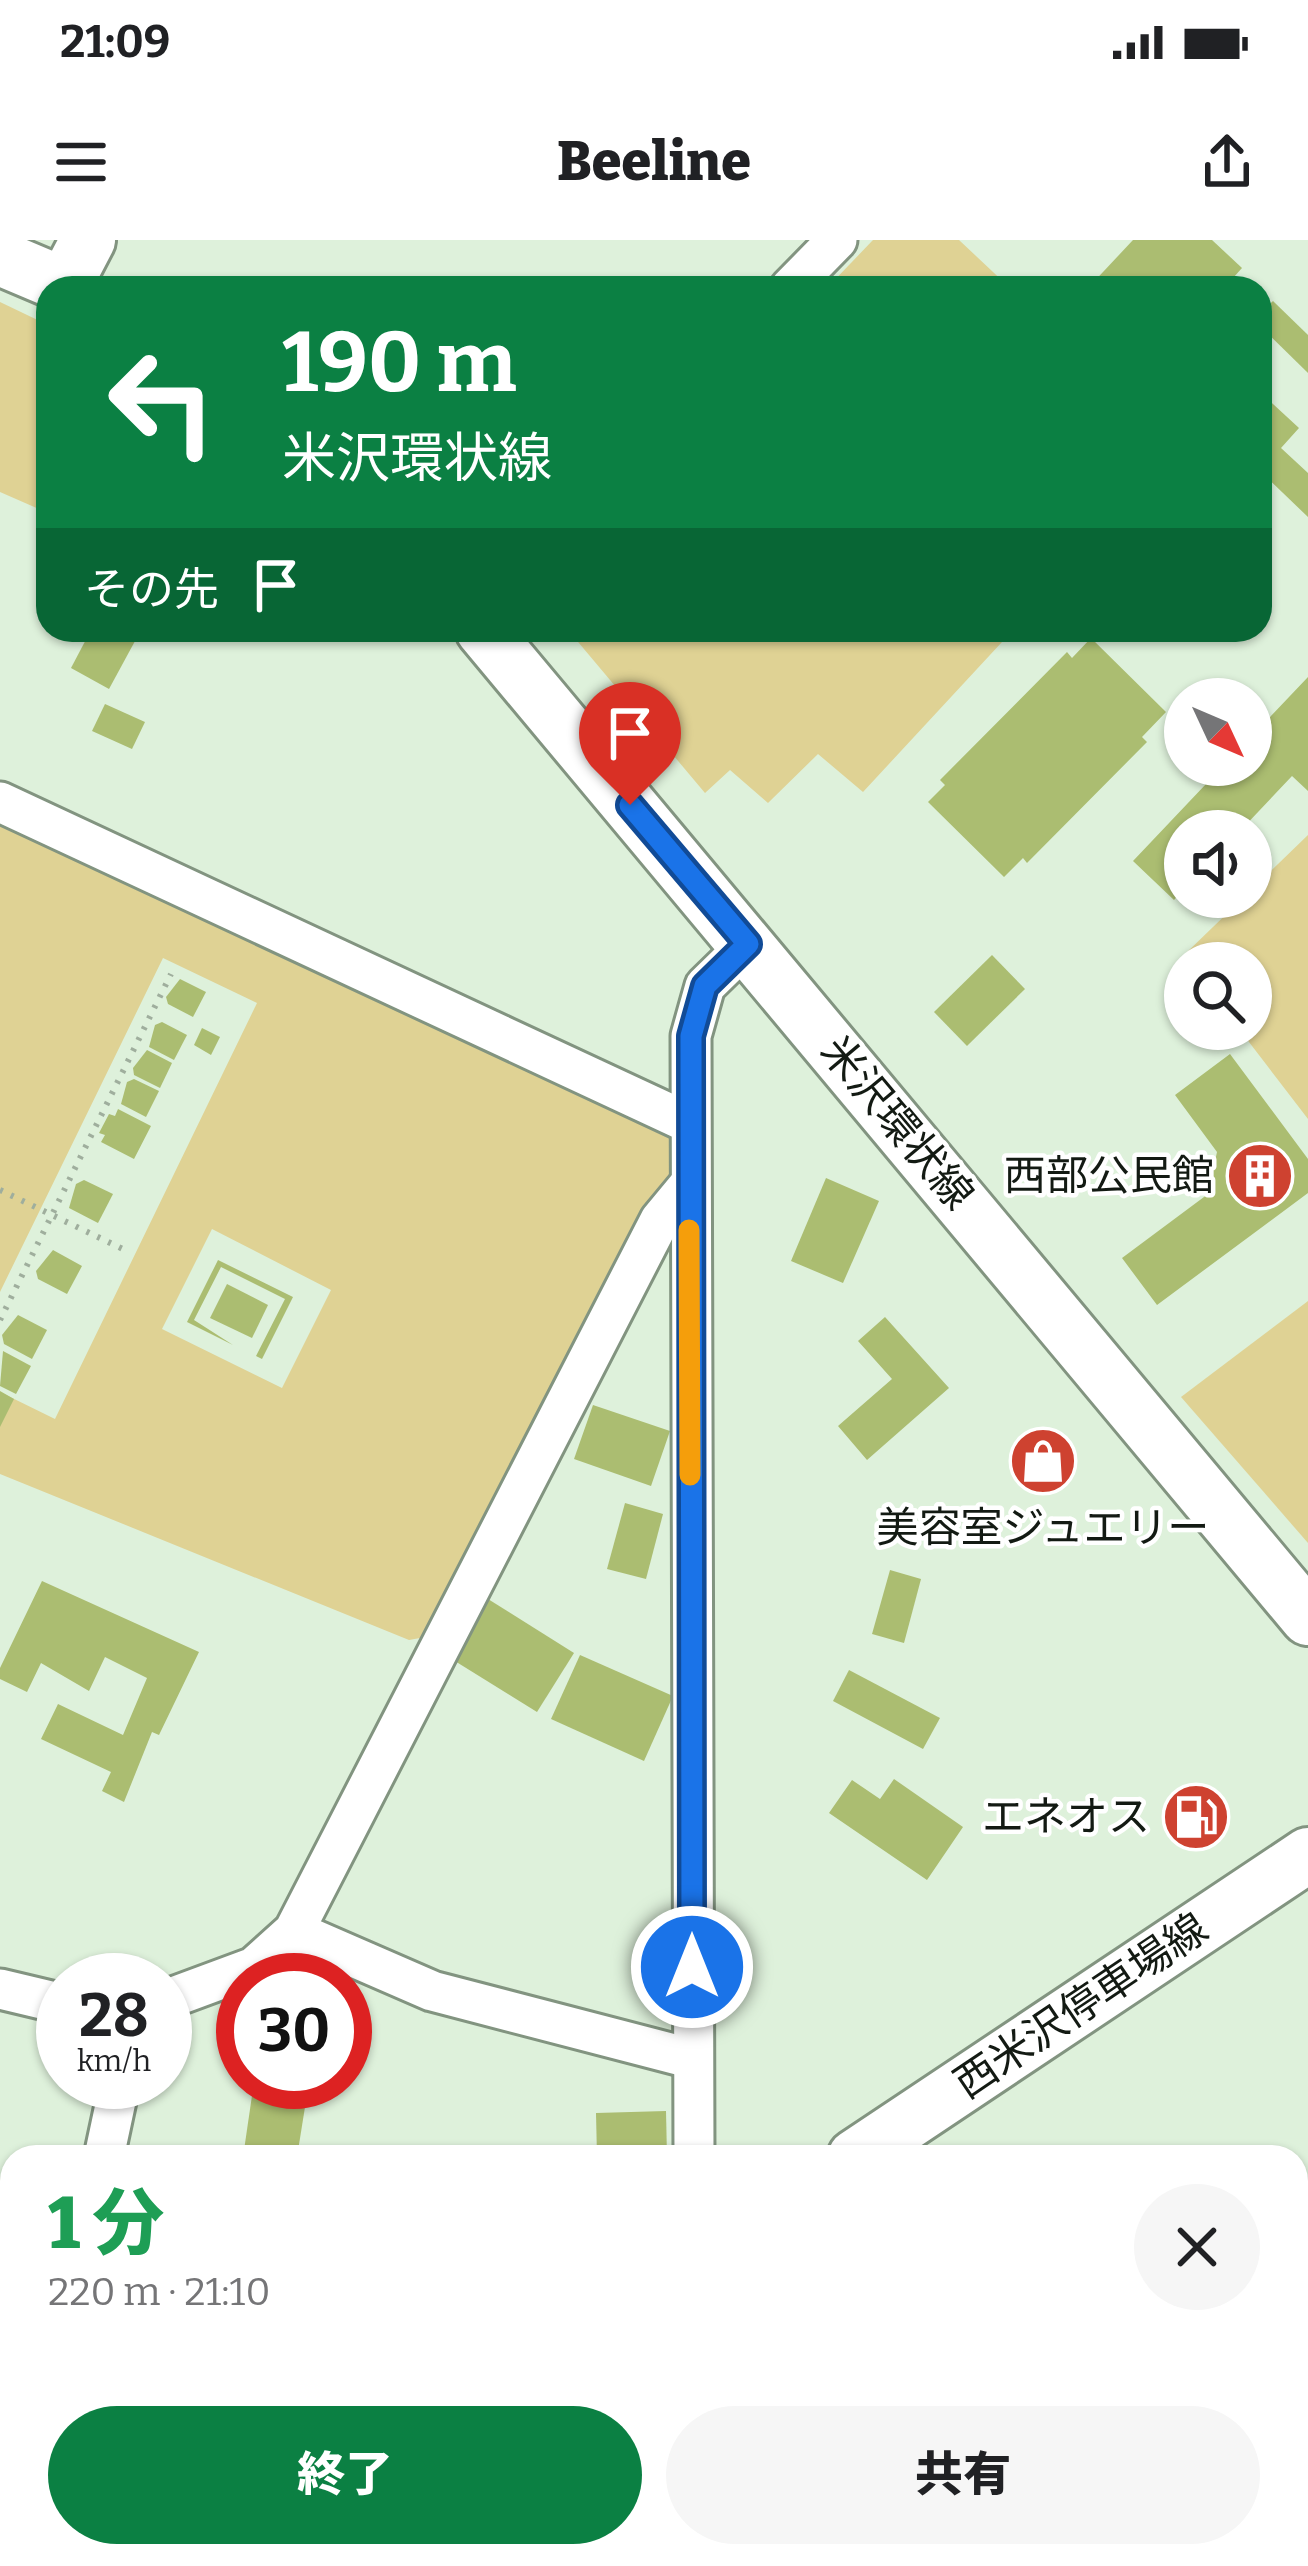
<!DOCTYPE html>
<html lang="ja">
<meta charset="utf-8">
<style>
body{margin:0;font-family:Bitter,"Noto Sans JP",serif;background:#f6f6f6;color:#202124;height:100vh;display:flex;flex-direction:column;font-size:45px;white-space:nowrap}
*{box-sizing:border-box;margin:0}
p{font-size:39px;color:#757577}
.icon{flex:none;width:66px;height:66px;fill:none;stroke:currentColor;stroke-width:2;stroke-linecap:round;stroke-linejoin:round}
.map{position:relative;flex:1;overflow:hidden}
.sheet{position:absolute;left:0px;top:1905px;width:1308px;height:423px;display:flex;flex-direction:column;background:#fff;border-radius:36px 36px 0 0;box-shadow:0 3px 9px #0004}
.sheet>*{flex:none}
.banner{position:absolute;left:36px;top:36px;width:1236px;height:366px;border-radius:36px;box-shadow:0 3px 9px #0004;background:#0b8043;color:#fff;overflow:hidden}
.needle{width:78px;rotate:134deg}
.tools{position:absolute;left:1164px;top:438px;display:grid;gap:24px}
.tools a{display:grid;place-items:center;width:108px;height:108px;border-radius:50%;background:#fff;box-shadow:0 3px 9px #0004;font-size:60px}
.speed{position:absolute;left:36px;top:1713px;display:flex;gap:24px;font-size:60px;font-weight:700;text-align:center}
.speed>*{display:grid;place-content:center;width:156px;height:156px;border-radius:50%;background:#fff;box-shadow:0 3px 9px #0004;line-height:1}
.speed small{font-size:30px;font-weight:400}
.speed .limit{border:18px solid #d22;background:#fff;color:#111}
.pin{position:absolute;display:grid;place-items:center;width:102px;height:102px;color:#fff;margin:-123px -51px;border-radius:50% 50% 50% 0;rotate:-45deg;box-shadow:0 0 12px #0007}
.pin .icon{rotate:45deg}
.me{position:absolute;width:132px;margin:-66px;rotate:0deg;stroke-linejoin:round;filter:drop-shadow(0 0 9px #0008)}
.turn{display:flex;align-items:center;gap:42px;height:252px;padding:0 48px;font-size:54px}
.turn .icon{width:156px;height:156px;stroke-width:2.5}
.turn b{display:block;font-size:84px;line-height:102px}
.then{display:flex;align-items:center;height:114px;padding:0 48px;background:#0003;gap:24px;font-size:45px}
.round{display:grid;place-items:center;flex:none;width:126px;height:126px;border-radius:63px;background:#f6f6f6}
.summary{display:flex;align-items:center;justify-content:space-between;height:204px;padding:0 48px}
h1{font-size:72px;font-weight:800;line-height:90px;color:#1e9e55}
.action{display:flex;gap:24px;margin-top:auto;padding:24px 48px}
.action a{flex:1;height:138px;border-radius:72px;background:#0b8043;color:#fff;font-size:48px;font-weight:800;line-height:138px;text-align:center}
.action a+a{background:#f6f6f6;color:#202124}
.status{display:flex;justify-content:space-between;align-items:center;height:84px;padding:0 60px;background:#fff;direction:ltr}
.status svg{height:33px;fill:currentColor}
header{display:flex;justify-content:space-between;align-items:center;height:156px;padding:0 48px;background:#fff;font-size:54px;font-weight:800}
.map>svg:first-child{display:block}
.green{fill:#dfd294;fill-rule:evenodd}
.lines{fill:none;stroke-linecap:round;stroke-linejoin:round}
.river{stroke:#5fcdc2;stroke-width:66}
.building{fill:#abbd71}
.street-casing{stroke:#829480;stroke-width:45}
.secondary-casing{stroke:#829480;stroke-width:60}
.path{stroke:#9fae9d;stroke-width:6;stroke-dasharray:3 9;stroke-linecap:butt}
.street{stroke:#fff;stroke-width:39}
.secondary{stroke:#fff;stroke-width:54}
.route-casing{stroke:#114b97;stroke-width:30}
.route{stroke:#1a73e8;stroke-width:21}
.slow{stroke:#f59e0b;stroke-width:21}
.labels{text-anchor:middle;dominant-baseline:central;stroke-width:9;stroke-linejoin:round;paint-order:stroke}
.street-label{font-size:42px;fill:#131a13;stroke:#fff}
.poi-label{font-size:42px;fill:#131a13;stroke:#fff;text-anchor:end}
</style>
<div class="status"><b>21:09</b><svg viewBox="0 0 49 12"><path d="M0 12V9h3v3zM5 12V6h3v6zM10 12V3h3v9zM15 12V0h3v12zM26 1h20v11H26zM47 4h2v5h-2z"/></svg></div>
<header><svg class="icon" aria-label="menu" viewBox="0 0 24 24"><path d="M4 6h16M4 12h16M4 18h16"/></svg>Beeline<svg class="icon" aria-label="share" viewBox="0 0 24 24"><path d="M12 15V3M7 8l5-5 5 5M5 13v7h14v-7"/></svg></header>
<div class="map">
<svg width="1308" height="2326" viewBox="0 0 1308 2326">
<rect width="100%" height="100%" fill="#def1db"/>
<g class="green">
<path d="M873,0H959L1010,48H827Z"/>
<path d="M0,62L48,85V273L0,252Z"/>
<path d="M568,390H998L1002,402L863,552L818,514L768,563L730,530L705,553Z"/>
<path d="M0,572L685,885L672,990L470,1389L409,1400L0,1234V1152L55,1179L257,763L163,718L0,1052ZM212,989L331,1050L282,1148L162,1089Z"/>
<path d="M1308,595V879L1239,789H1251V723H1189L1183,716L1244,657H1251V650Z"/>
<path d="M1308,1061V1303L1181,1157Z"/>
</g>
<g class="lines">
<g class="river">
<path d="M1296,2131L1308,2132"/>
<path d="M0,2157L12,2159"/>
</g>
</g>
<g class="building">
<path d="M1133,0H1212L1242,28L1224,48H1088Z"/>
<path d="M1273,61L1308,95V133L1260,86V73Z"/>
<path d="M1260,152L1299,188L1281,208L1308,233V277L1260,231Z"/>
<path d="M91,390H141L109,449L71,428Z"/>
<path d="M1091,398L1166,472L1142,497L1147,502L1027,623L1023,618L1004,637L928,562L945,545L940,540L1067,412L1072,418Z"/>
<path d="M1308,437V551L1292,536L1240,591H1185V648L1174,660L1133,621L1224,525H1251V497Z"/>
<path d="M105,464L145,482L132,509L92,491Z"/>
<path d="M992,715L1025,749L967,806L934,772Z"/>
<path d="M180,739L206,752L193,777L168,764L166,757Z"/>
<path d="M162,782L187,795L174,820L149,807L155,785Z"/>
<path d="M202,788L220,797L211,815L194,805Z"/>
<path d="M147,810L172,823L160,848L134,835L133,828Z"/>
<path d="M1230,814L1308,919V953L1157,1065L1122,1018L1208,954L1217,912L1175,855Z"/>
<path d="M134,839L159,851L146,877L121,864L127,842Z"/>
<path d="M118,869L151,886L134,919L101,902L105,895L99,893L109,874L115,876Z"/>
<path d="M826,938L879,961L843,1043L791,1021Z"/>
<path d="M84,940L113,954L98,983L69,968L76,944Z"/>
<path d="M53,1010L82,1026L67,1054L38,1039L36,1031Z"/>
<path d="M218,1020L293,1057L262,1119L256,1116L285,1059L221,1027L194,1080L233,1105L187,1082Z"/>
<path d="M227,1044L268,1065L252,1098L210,1078Z"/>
<path d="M18,1075L47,1090L32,1119L4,1104L2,1095Z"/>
<path d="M885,1077L949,1148L867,1220L838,1186L892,1139L858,1101Z"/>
<path d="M3,1111L31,1126L16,1154L0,1146Z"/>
<path d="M0,1151L14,1159L0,1187Z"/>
<path d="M593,1165L670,1191L651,1246L574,1219Z"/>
<path d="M625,1263L663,1274L646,1339L607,1329Z"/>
<path d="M890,1330L921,1339L904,1403L872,1394Z"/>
<path d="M42,1341L199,1412L159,1495L152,1492L124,1562L102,1551L111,1532L41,1499L58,1464L123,1495L147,1438L105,1417L89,1451L41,1423L27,1452L0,1439V1428Z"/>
<path d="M488,1359L574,1413L537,1472L450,1418Z"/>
<path d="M580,1415L673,1456L644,1521L551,1479Z"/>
<path d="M849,1430L940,1478L923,1509L833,1461Z"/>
<path d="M894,1539L963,1587L927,1640L829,1573L852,1540L880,1559Z"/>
<path d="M254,1842H309L297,1917H243Z"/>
<path d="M666,1871L667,1917H597L596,1873Z"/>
</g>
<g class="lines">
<g class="street-casing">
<g id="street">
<path d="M790,48L837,0"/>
<path d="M0,562L689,883"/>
<path d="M294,1691L432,1751L693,1819"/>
<path d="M0,1749L63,1764"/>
<path d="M165,1760L254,1727L294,1691L660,980L689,945"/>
<path d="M104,1917L120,1842"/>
<path d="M694,1917L691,796L705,746L748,704"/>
<path d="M0,1990L12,1989"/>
<path d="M0,2229L12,2207"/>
<path d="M700,2316V2326"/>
</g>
</g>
<g class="secondary-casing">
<g id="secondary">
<path d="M0,18L71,48"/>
<path d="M65,44L88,0"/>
<path d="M483,390L1308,1378"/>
<path d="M855,1917L1308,1615"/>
<path d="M253,2326L268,2316"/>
</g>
</g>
<g class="path">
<path d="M0,950L127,1011"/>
<path d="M0,1080L171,734"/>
</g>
<use href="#street" class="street"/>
<use href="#secondary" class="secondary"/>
</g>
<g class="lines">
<g class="route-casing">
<path id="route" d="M630,565L748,704L705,746L691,796L692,1727"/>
</g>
<use href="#route" class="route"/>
<path class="slow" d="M689,990L690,1235"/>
</g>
<defs>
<g id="building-disc" transform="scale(3.45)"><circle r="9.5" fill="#ce4230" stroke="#fff"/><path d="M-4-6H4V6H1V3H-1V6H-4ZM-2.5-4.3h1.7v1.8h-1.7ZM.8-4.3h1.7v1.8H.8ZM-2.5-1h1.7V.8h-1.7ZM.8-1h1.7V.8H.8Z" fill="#fff"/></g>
<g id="shop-disc" transform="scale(3.45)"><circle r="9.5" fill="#ce4230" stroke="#fff"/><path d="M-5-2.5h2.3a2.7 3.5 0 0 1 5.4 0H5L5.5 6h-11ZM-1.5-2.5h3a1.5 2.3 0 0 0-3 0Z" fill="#fff"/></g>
<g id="fuel-disc" transform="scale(3.45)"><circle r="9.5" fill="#ce4230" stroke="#fff"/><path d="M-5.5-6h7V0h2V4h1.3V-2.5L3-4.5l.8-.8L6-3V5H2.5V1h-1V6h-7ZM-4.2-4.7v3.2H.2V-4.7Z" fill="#fff"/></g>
</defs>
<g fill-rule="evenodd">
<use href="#building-disc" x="1260" y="936"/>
<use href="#shop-disc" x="1043" y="1221"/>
<use href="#fuel-disc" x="1196" y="1577"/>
</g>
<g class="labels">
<g class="street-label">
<text transform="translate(897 883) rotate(50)">米沢環状線</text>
<text transform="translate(1081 1766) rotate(-34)">西米沢停車場線</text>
</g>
<g class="poi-label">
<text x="1214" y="936">西部公民館</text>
<text x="1043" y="1288" text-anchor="middle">美容室ジュエリー</text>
<text x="1150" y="1577">エネオス</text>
</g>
</g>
</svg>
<div class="tools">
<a><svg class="needle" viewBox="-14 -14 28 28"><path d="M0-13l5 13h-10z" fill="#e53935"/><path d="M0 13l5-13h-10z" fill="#757577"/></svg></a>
<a><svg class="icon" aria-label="sound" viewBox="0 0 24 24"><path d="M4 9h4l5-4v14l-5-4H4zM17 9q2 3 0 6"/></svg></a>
<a><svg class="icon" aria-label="search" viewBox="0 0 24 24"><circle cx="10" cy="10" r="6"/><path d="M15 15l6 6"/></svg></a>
</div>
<div class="speed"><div>28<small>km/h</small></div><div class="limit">30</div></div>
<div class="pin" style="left:630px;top:565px;background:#d93025"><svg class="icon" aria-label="arrive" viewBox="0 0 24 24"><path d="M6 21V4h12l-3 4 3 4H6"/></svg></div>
<svg class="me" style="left:692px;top:1727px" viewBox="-20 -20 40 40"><circle r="17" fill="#1a73e8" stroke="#fff" stroke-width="3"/><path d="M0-11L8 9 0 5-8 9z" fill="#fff"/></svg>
<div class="banner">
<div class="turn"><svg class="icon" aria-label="left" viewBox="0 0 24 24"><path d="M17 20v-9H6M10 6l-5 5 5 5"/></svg><div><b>190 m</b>米沢環状線</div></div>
<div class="then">その先<svg class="icon" aria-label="arrive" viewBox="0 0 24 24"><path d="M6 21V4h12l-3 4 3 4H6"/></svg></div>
</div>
<section class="sheet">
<div class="summary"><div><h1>1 分</h1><p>220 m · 21:10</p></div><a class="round"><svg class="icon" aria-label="close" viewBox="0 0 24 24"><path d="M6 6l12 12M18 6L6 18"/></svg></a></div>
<div class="action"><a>終了</a><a>共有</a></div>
</section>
</div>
